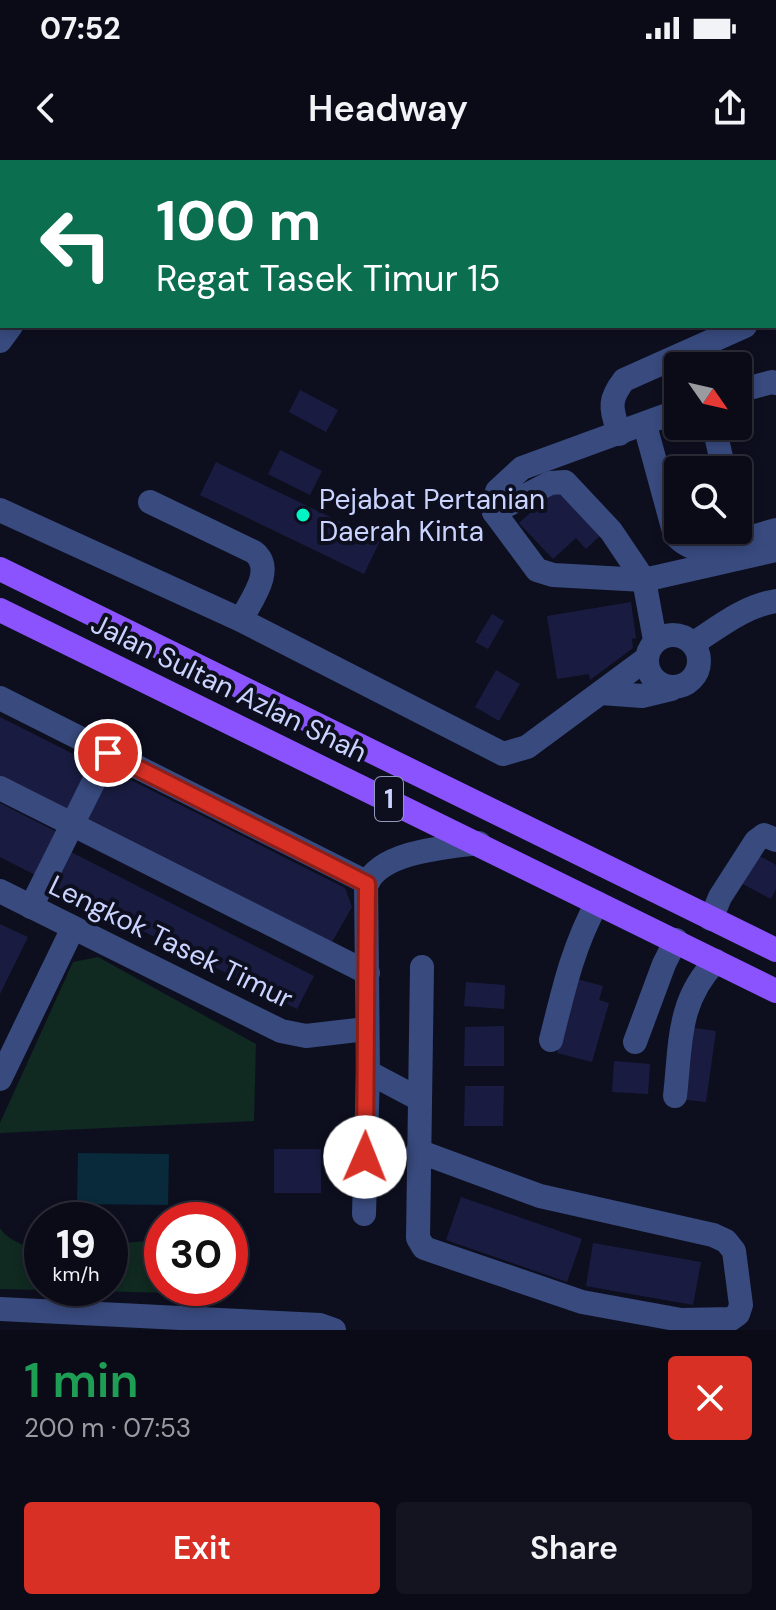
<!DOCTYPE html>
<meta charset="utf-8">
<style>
body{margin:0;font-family:"DM Sans",sans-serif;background:#131420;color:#f1f3f6;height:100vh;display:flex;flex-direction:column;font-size:30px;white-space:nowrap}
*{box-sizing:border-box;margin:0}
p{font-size:26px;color:#999ba1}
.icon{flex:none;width:44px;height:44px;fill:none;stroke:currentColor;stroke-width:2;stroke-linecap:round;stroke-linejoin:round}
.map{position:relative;height:1170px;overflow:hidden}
.panel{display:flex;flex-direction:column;background:#0a0b17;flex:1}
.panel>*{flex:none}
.hud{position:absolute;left:0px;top:0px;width:776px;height:168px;box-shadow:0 4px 12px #0003,0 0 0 2px #2a2b36;background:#0b6e4f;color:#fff;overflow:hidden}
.needle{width:52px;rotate:124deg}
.tools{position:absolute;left:664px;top:192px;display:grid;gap:16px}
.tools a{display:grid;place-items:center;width:88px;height:88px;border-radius:8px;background:#0a0b17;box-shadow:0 4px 12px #0003,0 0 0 2px #2a2b36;font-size:40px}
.speed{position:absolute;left:24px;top:1042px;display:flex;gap:16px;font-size:40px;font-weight:700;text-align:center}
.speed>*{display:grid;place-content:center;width:104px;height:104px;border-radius:50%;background:#0a0b17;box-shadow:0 4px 12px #0003,0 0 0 2px #2a2b36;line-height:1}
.speed small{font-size:20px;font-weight:400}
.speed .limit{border:12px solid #d22;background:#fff;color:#111}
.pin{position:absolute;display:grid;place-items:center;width:68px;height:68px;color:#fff;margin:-34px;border:4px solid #fff;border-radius:50%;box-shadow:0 2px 8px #0007}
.me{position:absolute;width:88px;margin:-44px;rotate:1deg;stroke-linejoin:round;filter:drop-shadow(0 0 6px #0008)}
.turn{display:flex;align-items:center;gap:28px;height:168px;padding:0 24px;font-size:36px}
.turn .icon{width:104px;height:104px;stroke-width:2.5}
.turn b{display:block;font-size:56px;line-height:68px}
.round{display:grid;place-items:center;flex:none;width:84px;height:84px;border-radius:8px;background:#131420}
.headline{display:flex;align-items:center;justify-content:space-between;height:136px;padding:0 24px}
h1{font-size:48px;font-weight:600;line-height:60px;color:#1e9e55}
.button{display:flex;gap:16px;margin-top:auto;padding:16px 24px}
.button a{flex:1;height:92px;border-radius:8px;background:#d93025;color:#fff;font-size:32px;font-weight:600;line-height:92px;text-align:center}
.button a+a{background:#131420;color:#f1f3f6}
.status{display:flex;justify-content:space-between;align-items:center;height:56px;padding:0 40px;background:#0a0b17;direction:ltr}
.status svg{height:22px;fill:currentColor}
header{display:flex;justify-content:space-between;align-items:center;height:104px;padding:0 24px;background:#0a0b17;font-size:36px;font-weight:600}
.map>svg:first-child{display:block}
.green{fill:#102921}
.water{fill:#092a3b}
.building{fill:#191c40}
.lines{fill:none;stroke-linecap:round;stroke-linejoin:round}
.minor{stroke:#384a7e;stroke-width:24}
.major{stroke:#8b53fd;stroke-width:24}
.route-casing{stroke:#8d1f18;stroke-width:20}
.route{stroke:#d93025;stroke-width:14}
.poi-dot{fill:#02f3c4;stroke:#0d0f1f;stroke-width:3}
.labels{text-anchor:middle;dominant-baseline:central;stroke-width:8;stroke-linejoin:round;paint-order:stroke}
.shield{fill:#0d0f1f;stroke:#9299bc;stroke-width:2}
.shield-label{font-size:26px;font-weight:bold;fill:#cbd4ff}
.poi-label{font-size:28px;fill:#cbd4ff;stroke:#0d0f1f;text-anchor:start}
.street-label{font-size:28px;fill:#cbd4ff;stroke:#0d0f1f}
</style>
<div class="status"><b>07:52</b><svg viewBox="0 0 49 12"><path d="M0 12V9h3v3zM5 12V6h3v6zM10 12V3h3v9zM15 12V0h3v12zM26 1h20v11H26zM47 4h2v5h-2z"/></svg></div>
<header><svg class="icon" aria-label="back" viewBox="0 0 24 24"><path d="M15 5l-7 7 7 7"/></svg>Headway<svg class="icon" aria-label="share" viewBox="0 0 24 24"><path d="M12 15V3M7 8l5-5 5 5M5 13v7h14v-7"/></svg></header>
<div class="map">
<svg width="776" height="1170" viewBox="0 0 776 1170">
<rect width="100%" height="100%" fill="#0d0f1f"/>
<g class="green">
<path d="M98,797L256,884L254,961L0,973V963L73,802Z"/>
<path d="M0,1068C7,1080 29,1089 42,1088V1128H110V1084L162,1080V1128H172V1133L0,1129Z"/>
</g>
<path class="water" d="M78,993L169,994L168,1045L77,1044Z"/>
<g class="building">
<path d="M300,230L338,250L326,272L289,252Z"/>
<path d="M280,290L322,311L310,335L268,314Z"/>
<path d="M216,302L380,381L364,414L200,335Z"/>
<path d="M558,328L601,375L586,389L576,378L553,399L519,363Z"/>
<path d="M631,442L636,478L632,479L633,488L590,520L589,514L557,519L547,456Z"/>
<path d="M492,454L504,461L488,489L475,482Z"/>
<path d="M496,510L520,524L499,561L475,547Z"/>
<path d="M0,557L95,605L71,651L0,616Z"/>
<path d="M111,610L345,728L352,747L332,782L87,658Z"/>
<path d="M0,643L63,675L41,718L0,697Z"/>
<path d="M71,692L314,816L297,849L54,726Z"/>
<path d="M754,693L776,705V729L771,739L739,722Z"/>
<path d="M0,764L28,777L0,834Z"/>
<path d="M577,819L603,826L599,840L609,843L592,902L557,893Z"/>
<path d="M466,822L505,825L504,849L464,846Z"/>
<path d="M504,866V906H464L465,867Z"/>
<path d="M688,867L716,871L706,942L678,939Z"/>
<path d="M614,901L650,904L648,934L612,932Z"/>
<path d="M465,926H504L503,966H464Z"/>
<rect x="274" y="989" width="47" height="44"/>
<path d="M461,1037L582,1079L567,1122L446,1080Z"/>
<path d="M593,1083L701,1102L693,1145L586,1126Z"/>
</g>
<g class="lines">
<g class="minor">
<path d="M122,2L124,0"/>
<path d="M0,100L2,101"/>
<path d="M774,153L776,152"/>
<path d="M0,181L11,166"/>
<path d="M738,231L772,222L776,223"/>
<path d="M678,251L522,308L497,331L494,352L537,410L553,415L644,420L776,390"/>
<path d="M645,265L675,375C695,397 716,389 742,380L738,365"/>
<path d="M715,271L724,310"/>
<path d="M619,274C612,249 607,242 624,220L745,166"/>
<path d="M150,342L254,392C276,410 250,441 241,460"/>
<path d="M0,350L241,460L503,594L527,587L646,499"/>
<path d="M494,352L550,323L565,322L611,371L644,420L655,480"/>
<path d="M742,380L776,370"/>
<circle cx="673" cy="501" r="26"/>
<path d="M694,483C720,466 745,446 776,441"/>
<path d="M601,533L642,536L671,529"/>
<path d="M0,538L366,722L368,912L364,1054"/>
<path d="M0,628L368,813"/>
<path d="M367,724C381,691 448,687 479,683"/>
<path d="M0,731L281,871L306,876L366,869"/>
<path d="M31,747L108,593"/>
<path d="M711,759L720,737L756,681L764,675L776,680"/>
<path d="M551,880C563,832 573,786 597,743"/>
<path d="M635,882L664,804L676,780"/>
<path d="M368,912L419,939"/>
<path d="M0,919L73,768"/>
<path d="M675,936C681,883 677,841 716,801"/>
<path d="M418,991L540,1036L713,1075L726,1081L734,1091L741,1145L738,1154L731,1159L681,1160L582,1142L424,1088L418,1078L422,807"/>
<path d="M0,1149L320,1165L334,1170"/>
</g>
<g class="major">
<path d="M0,409L776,790"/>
<path d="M0,450L776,831"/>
</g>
</g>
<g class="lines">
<g class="route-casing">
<path id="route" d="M108,593L367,724L365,997"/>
</g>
<use href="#route" class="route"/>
</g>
<circle class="poi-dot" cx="303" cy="355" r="8"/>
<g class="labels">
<rect class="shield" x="375" y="617" width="28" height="44" rx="6"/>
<g class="shield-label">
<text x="389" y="639">1</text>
</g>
<g class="poi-label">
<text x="319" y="339">Pejabat Pertanian<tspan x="319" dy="32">Daerah Kinta</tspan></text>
</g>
<g class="street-label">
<text transform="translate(229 528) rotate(26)">Jalan Sultan Azlan Shah</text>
<text transform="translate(171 782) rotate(26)">Lengkok Tasek Timur</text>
</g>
</g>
</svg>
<div class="tools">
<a><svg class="needle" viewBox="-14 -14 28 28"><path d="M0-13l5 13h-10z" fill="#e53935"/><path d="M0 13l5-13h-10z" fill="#999ba1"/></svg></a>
<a><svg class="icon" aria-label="search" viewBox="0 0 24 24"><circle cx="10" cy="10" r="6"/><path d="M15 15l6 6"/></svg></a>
</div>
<div class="speed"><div>19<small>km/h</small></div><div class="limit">30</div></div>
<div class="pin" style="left:108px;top:593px;background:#d93025"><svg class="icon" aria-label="arrive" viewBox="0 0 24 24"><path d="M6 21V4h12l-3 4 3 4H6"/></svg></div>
<svg class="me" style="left:365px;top:997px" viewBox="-20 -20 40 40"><circle r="19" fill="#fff"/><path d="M0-13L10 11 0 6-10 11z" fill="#d93025"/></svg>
<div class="hud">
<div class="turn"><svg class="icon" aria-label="left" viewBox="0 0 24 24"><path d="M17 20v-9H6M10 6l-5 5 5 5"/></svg><div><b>100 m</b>Regat Tasek Timur 15</div></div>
</div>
</div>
<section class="panel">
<div class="headline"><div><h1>1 min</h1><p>200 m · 07:53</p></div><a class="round" style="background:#d93025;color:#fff"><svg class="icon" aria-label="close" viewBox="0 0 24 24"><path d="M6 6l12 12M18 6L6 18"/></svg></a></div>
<div class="button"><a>Exit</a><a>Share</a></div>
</section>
